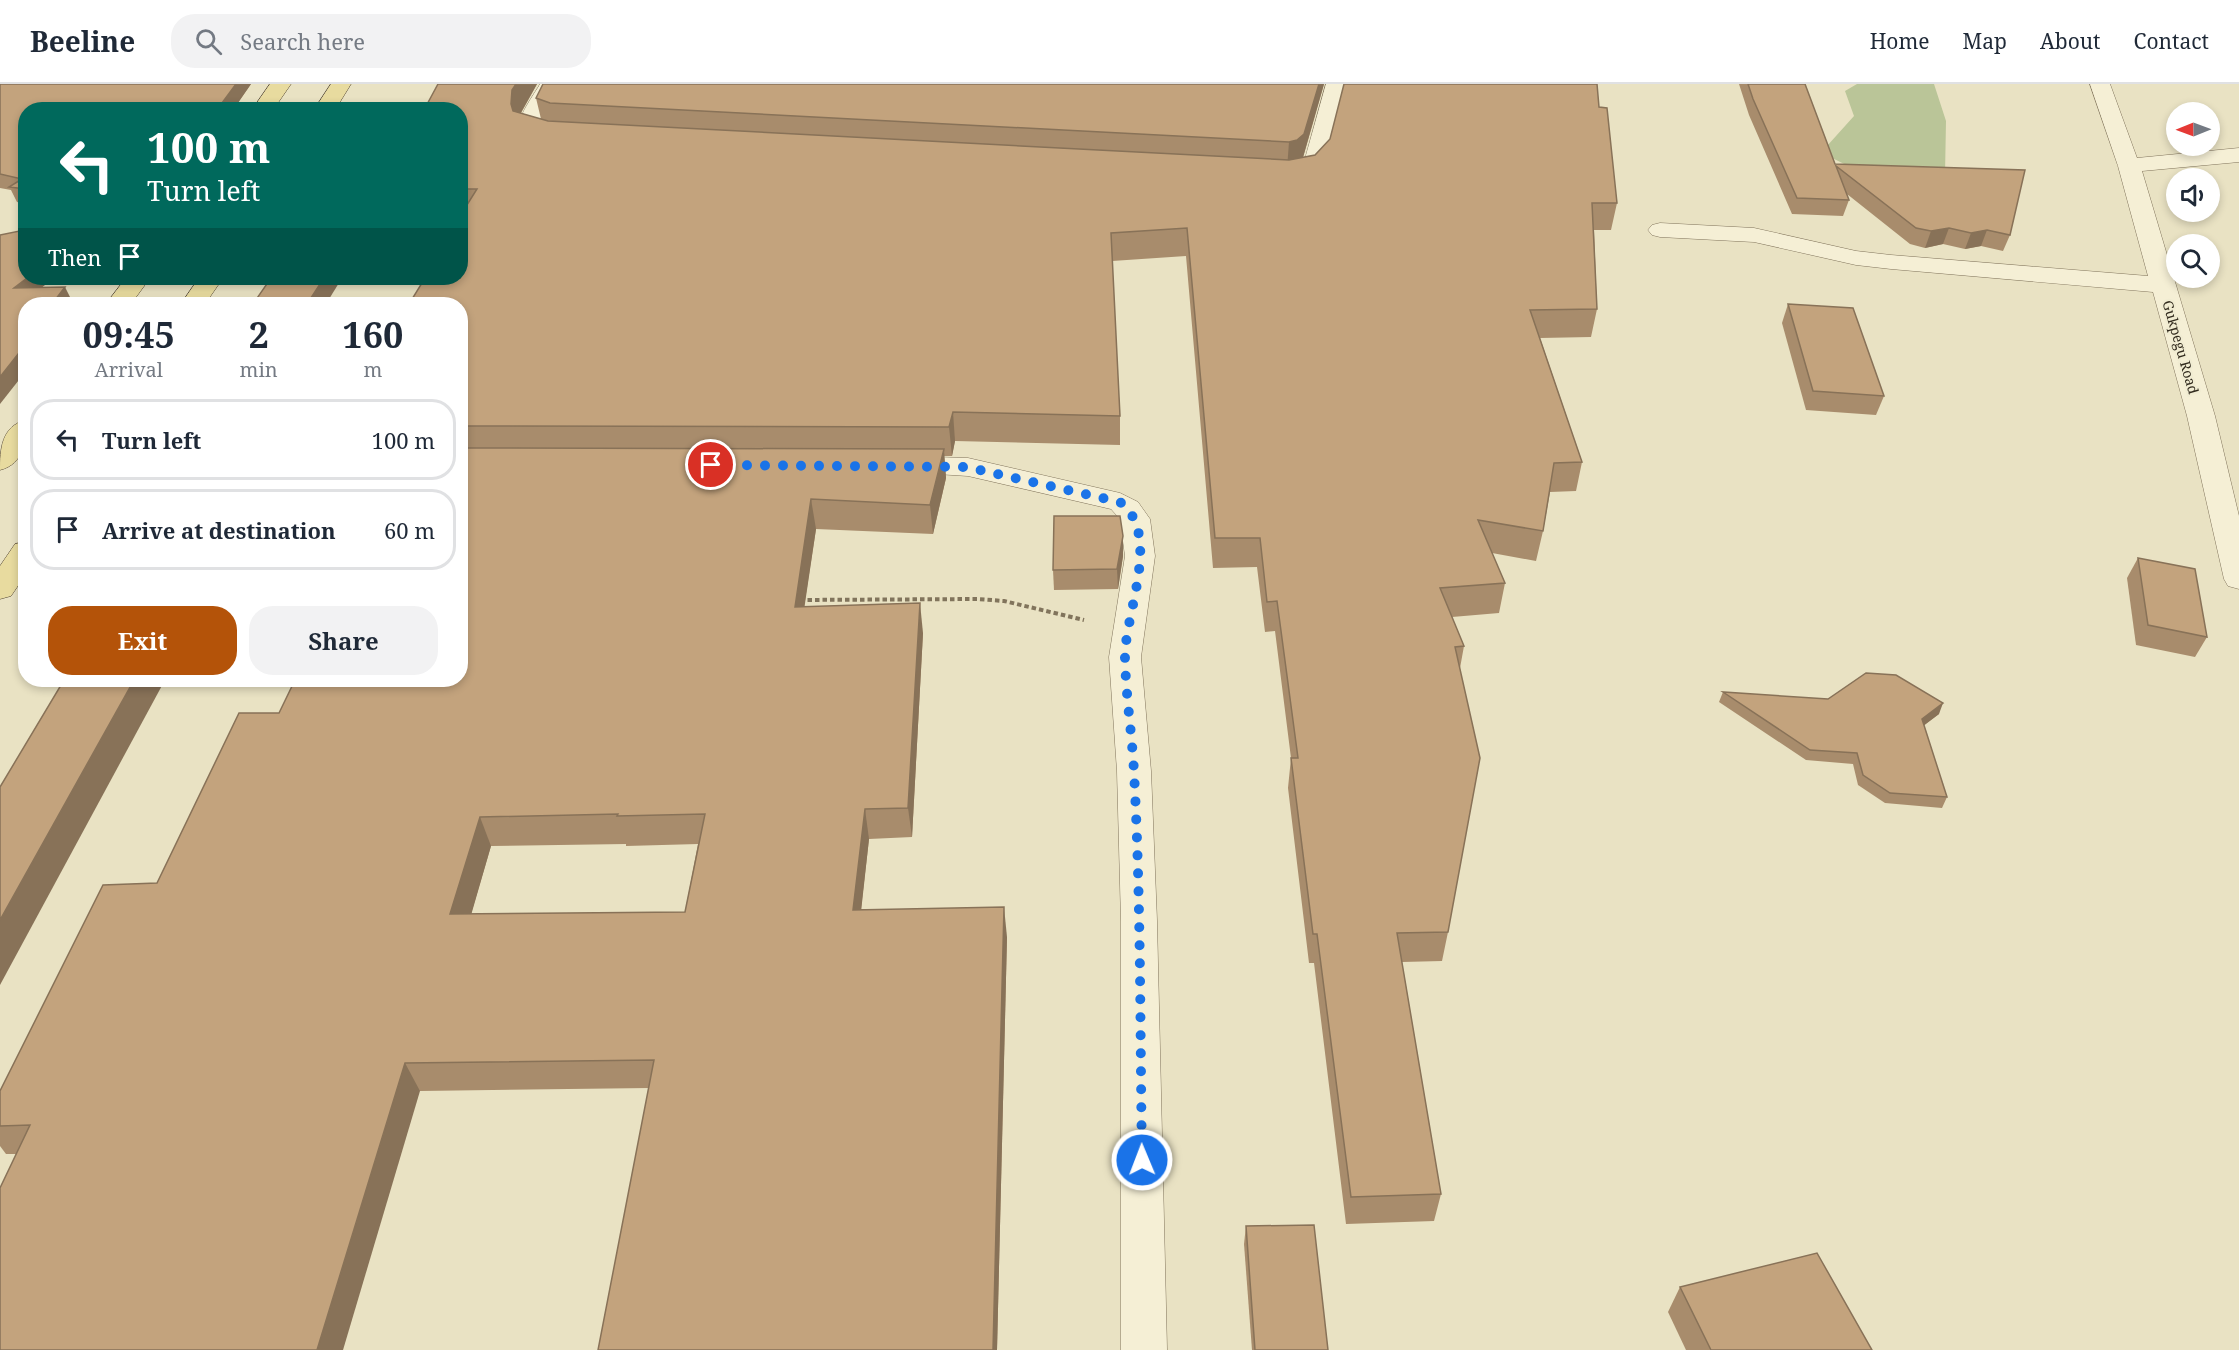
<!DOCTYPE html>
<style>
body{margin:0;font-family:"Noto Serif",serif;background:#f2f2f3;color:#1f2937;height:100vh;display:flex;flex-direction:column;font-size:22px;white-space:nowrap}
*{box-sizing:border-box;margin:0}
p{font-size:20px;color:#747a83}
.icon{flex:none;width:33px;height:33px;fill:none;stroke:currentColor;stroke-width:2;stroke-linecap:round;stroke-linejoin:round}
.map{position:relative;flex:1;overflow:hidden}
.drawer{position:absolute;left:18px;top:213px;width:450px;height:390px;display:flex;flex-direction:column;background:#fff;border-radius:24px;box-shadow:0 3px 9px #0003}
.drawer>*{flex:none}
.top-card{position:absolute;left:18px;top:18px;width:450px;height:183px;border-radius:24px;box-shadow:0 3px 9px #0003;background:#00695c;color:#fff;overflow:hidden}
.needle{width:39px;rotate:269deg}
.tools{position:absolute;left:2166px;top:18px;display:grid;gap:12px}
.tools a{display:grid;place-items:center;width:54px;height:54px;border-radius:50%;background:#fff;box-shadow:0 3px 9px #0003;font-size:30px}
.pin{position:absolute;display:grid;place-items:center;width:51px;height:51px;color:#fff;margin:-26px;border:3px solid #fff;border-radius:50%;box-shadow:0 2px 6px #0007}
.me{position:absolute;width:66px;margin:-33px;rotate:359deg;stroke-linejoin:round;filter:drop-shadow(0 0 4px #0008)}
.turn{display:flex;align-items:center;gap:21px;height:126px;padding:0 30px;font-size:27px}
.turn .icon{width:78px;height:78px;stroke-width:2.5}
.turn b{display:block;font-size:42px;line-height:51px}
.then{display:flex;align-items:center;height:57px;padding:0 30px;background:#0003;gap:12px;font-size:22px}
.eta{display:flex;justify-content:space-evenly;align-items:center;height:102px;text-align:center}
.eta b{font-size:36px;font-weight:700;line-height:42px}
.action{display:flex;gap:12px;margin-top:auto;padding:12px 30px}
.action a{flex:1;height:69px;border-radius:24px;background:#b45309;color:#fff;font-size:24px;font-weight:700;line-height:69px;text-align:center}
.action a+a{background:#f2f2f3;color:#1f2937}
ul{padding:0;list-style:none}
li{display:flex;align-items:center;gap:18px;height:81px;margin:0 12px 9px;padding:0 18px;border:3px solid #e0e1e3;border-radius:24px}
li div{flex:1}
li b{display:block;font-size:22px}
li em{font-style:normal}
header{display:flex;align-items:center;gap:36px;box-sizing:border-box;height:84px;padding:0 30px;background:#fff;border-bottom:2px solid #e0e1e3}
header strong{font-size:28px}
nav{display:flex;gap:33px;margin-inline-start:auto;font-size:21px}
.search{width:420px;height:54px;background:#f2f2f3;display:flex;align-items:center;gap:15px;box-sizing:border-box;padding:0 21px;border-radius:24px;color:#747a83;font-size:22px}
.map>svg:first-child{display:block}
.green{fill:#bac598}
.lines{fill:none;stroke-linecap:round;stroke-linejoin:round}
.minor-casing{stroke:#81745c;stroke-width:1}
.major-casing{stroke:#4f4230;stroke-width:1}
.path{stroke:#81745c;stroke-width:4;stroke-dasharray:4.5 3;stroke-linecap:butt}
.minor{fill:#f5efd5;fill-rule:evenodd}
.major{fill:#e8db9f;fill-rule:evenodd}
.wall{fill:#a88c6c;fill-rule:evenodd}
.shaded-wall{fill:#887258}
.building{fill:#c3a37d;stroke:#887258;stroke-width:1.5;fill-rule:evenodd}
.route{stroke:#1a73e8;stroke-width:10;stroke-dasharray:0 18}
.labels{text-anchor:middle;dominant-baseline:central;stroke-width:4.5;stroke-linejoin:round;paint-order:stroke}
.far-street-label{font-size:14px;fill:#322b1e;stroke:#f1ecd2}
</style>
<header>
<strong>Beeline</strong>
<div class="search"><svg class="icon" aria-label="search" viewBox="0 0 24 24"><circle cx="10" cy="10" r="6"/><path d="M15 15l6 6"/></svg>Search here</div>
<nav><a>Home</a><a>Map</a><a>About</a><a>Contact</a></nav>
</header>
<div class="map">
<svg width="2239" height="1266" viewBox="0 0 2239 1266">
<rect width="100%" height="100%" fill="#e9e2c3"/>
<path class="green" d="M1857,0H1934L1946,37L1945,91L1873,94L1830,73L1827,62L1854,32L1845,7Z"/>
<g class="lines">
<g class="minor-casing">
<g id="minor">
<path d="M540,0H560L540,39V44L567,49L570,54L567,59C557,61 544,60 534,57C504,47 530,18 540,0Z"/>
<path d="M1326,0H1346C1337,36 1334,111 1280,98L1277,93L1280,88L1297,85L1304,78Z"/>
<path d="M2090,0H2110L2137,74L2239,64V78L2142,87L2215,332L2239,432V505L2228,502L2224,495L2187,332L2153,208L1891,185L1856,181L1754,158L1660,153L1652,151L1648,146L1652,141L1660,139L1754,144L1856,167L1891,171L2148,192L2118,82Z"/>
<path d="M899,372L968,374L1120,409L1138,418L1150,435L1155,472L1141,573L1151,687L1157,837L1167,1266H1121V837L1117,687L1109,573L1125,472L1120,435L1111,425L968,392L889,387L885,381L889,375Z"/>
</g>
</g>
<g class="major-casing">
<g id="major">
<path d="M270,0H291L273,26H252Z"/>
<path d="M331,0H351L335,26H314Z"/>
<path d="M126,194H150L131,220H106Z"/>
<path d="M199,194H223L205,220H181Z"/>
<path d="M26,336C26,357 24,380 0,386C0,366 1,342 26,336Z"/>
<path d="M26,458V490L11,512L0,515V482L15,460Z"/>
</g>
</g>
<path class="path" d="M800,516L977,515L1004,517L1084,536"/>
<use href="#minor" class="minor"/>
<use href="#major" class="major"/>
</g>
<g class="wall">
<path d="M0,0H251L233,26H26V120L17,118L11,106L0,104Z"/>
<path d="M438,0H537L521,29L541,35L536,14L1324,0L1303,73L1599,23L1617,119L1611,146H1594L1597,225L1591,253L1540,254L1582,378L1576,407L1550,408L1543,447L1536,477L1492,469L1505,499L1499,529L1452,533L1464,562L1460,584L1448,848L1442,877L1402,878L1441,1110L1434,1137L1346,1140L1314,879H1309L1288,704L1291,674L1275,547L1265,548L1257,483L1213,484L1186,172L1112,177L1120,332V361L955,357L952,372H944L946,394L933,450L816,445L804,523L923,549L912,753L869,755L861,825L1007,853L997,1266H598L649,1004L420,1007L16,1070H6L0,1062V1007L157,799L279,629L460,596V26ZM626,760V762L698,760L685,828L471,830L491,762Z"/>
<path d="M1739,0H1805L1835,80L2010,151L2003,167L1981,162L1965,165L1943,160L1925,164L1910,160L1847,110L1849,116L1843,132L1792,130L1749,31Z"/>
<path d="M1788,220L1884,312L1876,331L1806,326L1782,239Z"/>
<path d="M1123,472L1118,505L1054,506L1053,486Z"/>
<path d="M2138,474L2207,553L2195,573L2136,561L2127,494Z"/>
<path d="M1723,608L1939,630L1924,641L1947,713L1942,724L1885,719L1858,701L1853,680L1806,676L1719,618Z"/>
<path d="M1246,1142L1328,1266H1252L1244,1160Z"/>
<path d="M1680,1203L1872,1266H1686L1668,1228Z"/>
</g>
<g class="shaded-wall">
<path d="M236,0H251L233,26H214Z"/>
<path d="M516,0H537L519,32L517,46L511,20L512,6Z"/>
<path d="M1319,0H1324L1302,77L1287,85L1289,58Z"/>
<path d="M1949,144L1943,160L1925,164L1931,147Z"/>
<path d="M1987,146L1981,162L1965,165L1971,149Z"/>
<path d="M27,194H54L22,219L14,204Z"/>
<path d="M324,194H342L326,220H307Z"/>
<path d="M65,203L73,219L72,220H52Z"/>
<path d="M26,260V287L0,320V293Z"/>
<path d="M953,328L955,357L952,372L949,343Z"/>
<path d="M944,365L946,394L933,450L930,421Z"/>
<path d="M811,415L816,445L800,553L795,523Z"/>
<path d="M1123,452V472L1118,505L1117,485Z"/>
<path d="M920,519L923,549L912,753L908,724Z"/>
<path d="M134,596H165L0,901V836Z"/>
<path d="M1943,619L1939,630L1918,646L1922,635Z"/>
<path d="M865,725L869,755L858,855L853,826Z"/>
<path d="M480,733L491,762L463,859L450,830Z"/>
<path d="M1004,823L1007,853L997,1266H993Z"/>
<path d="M405,979L420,1007L343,1266H317Z"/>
</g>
<g class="building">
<path d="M0,0H236L222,19L214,26H26V105L9,103L22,95L0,90Z"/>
<path d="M438,0H516L512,6L511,20L513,27L548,37L1289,76L1315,71L1330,55L1344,0H1597L1599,23L1607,24L1617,119H1592L1597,225L1530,226L1582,378L1554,379L1543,447L1478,436L1505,499L1440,504L1464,562L1455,563L1480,674L1448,848L1397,849L1441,1110L1351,1113L1317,850H1313L1291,674H1298L1277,517L1267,518L1260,454H1215L1187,144L1111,149L1120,332L953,328L949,343L460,342V220H409L425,194H460V132L477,105H460V26H424Z"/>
<path d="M543,0H1319L1304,50L1297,56L1289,58L550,19L536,14Z"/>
<path d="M1748,0H1805L1835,80L2025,86L2010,151L1987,146L1971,149L1949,144L1931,147L1916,144L1836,82L1849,116L1797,114L1753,15Z"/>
<path d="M26,129V194H27L14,204L65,203L52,220H26V260L0,293V151L20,147L21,132Z"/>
<path d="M271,194H324L307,220H253Z"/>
<path d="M1788,220L1853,224L1884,312L1813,307Z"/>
<path d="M460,364L944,365L930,421L811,415L795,523L920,519L908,724L865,725L853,826L1004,823L993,1266H598L654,976L405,979L317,1266H0V1104L30,1041L0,1042V1007L103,801L157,799L239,629H279L295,596H460ZM618,730L617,732L705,730L685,828L450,830L480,733Z"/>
<path d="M1054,432H1120L1123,452L1117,485L1053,486Z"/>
<path d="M2138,474L2195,485L2207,553L2148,541Z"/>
<path d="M1866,589L1896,591L1943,619L1922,635L1947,713L1890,709L1863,691L1857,669L1810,666L1723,608L1828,615Z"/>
<path d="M64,596H134L0,836V703Z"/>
<path d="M1314,1141L1328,1266H1255L1246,1142Z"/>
<path d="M1817,1169L1872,1266H1711L1680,1203Z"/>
</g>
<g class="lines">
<path class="route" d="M711,381L966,383L1120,418C1163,451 1124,530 1125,575C1126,613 1132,650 1134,688C1141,817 1140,946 1142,1076"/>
</g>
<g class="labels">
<g class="far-street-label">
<text transform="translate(2181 263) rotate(74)">Gukpegu Road</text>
</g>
</g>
</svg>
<div class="tools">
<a><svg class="needle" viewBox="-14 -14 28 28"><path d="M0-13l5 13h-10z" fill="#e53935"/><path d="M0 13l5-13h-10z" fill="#747a83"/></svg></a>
<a><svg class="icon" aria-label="sound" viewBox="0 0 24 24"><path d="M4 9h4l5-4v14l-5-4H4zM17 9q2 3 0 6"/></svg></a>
<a><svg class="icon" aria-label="search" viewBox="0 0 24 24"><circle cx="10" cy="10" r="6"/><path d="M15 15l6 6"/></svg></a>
</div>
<div class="pin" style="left:711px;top:381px;background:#d93025"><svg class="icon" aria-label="arrive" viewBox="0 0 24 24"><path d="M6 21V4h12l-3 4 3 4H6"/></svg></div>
<svg class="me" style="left:1142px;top:1076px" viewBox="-20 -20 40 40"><circle r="17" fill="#1a73e8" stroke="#fff" stroke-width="3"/><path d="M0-11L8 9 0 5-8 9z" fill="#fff"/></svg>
<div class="top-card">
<div class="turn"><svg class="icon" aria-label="left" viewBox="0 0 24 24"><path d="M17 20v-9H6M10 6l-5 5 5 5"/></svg><div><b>100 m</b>Turn left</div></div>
<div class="then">Then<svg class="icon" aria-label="arrive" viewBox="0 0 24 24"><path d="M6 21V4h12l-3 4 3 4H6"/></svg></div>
</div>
<section class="drawer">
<div class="eta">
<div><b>09:45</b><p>Arrival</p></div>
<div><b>2</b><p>min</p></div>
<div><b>160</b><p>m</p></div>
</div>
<ul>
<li><svg class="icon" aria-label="left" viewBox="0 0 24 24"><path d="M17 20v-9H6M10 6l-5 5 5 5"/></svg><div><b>Turn left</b></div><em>100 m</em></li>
<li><svg class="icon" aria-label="arrive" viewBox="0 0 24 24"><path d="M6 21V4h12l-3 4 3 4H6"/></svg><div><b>Arrive at destination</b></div><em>60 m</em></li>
</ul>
<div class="action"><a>Exit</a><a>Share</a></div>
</section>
</div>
